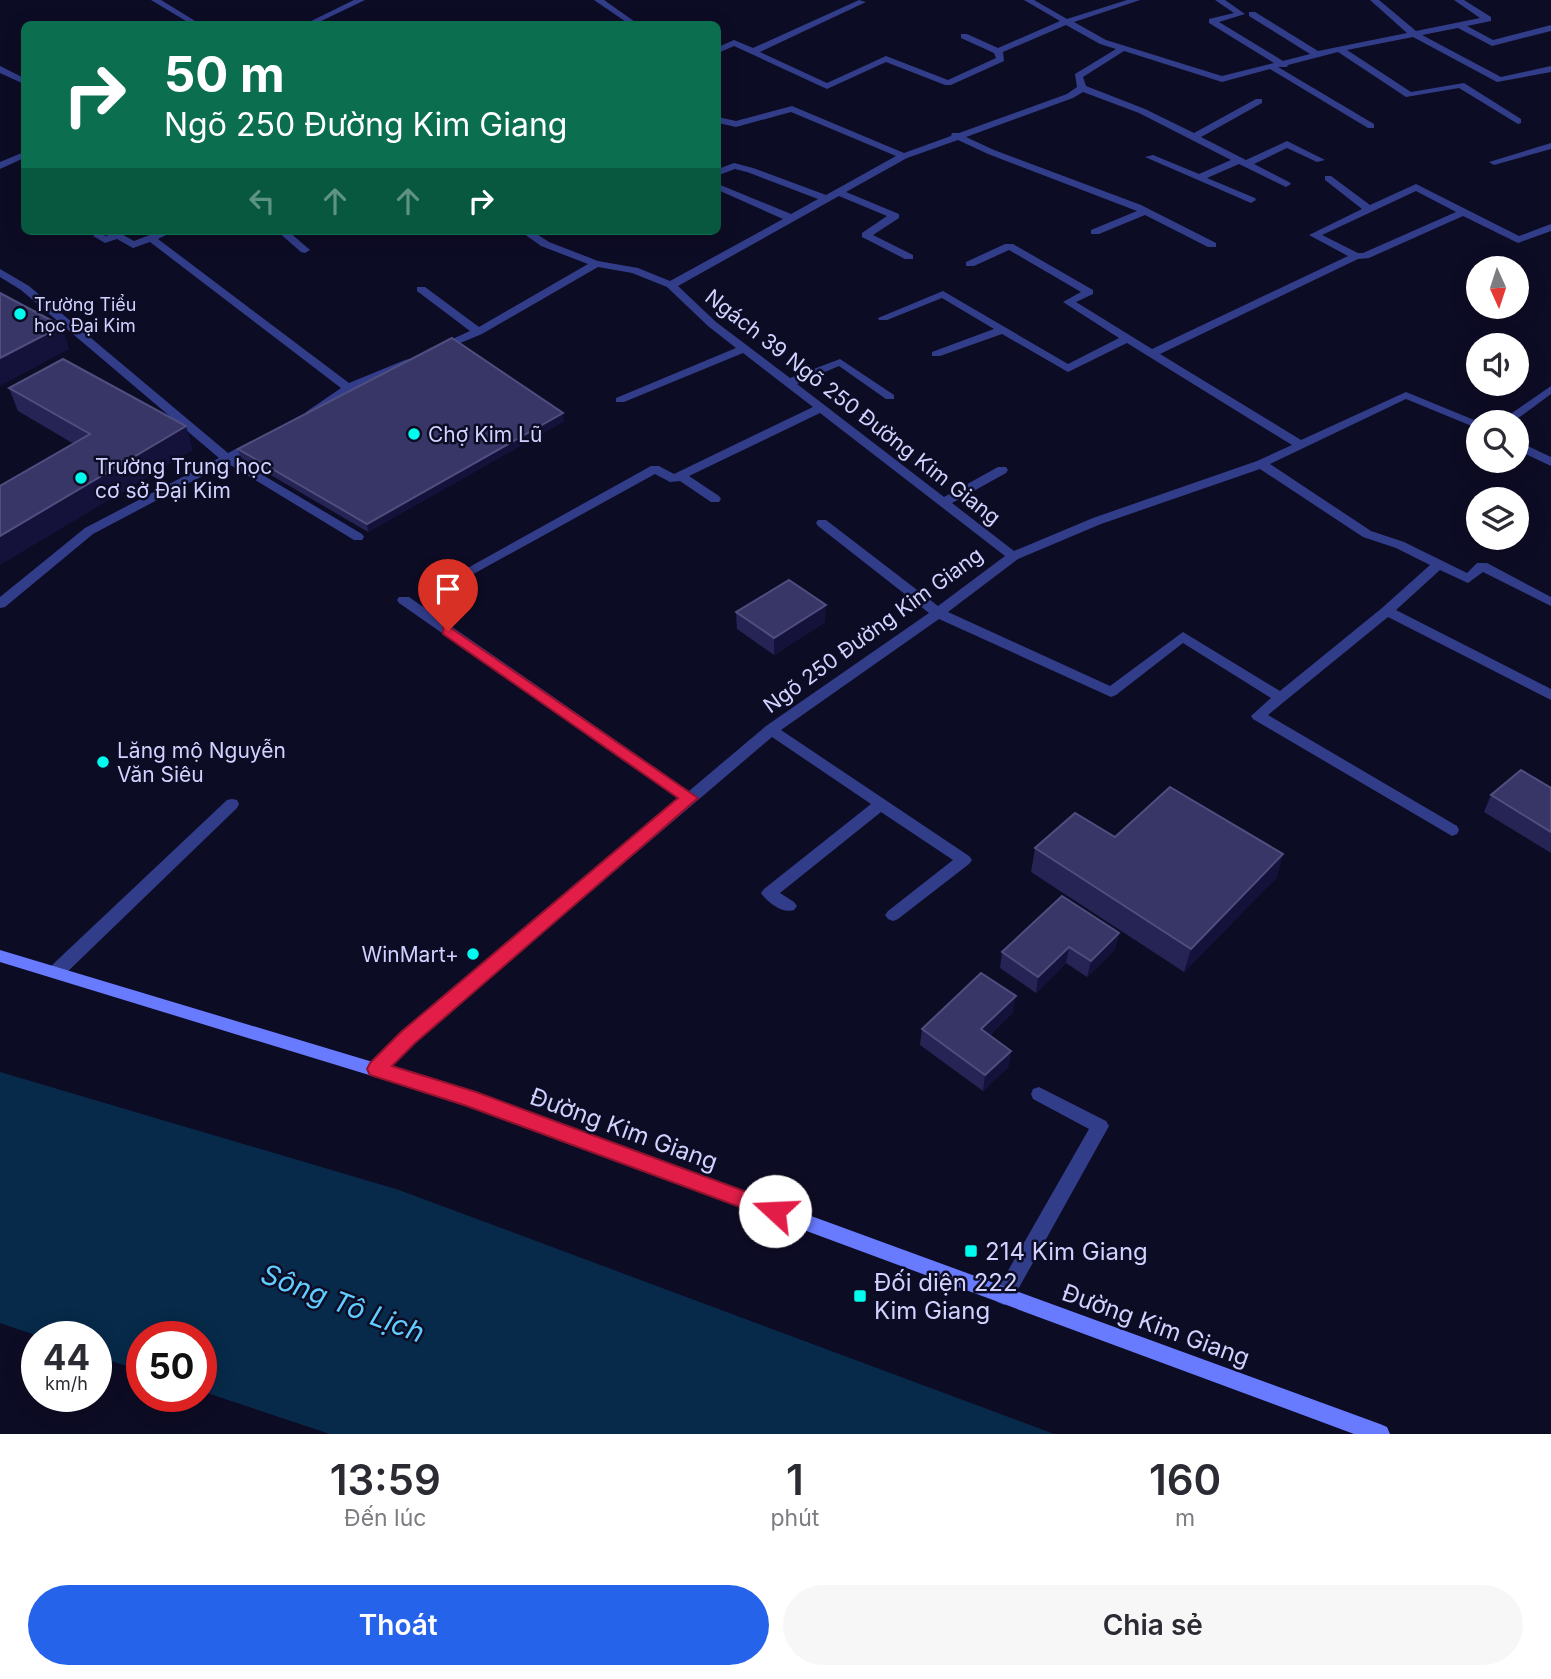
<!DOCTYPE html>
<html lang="vi">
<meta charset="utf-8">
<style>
body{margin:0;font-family:Inter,sans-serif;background:#f7f7f7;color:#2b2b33;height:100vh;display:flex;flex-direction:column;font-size:26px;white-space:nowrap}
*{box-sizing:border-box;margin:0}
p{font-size:23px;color:#7c7c81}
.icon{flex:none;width:38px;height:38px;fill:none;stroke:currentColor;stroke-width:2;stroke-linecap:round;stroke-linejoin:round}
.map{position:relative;height:1434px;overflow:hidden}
.drawer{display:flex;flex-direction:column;background:#fff;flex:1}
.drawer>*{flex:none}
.top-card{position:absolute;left:21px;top:21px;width:700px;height:214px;border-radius:10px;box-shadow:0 4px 18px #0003;background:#0b6e4f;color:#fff;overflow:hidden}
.needle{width:46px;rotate:177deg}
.buttons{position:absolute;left:1466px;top:256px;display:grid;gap:14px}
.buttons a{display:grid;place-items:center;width:63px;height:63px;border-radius:50%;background:#fff;box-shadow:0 4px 18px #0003;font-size:35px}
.speed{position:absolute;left:21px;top:1321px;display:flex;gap:14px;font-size:35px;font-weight:700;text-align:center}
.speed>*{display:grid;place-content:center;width:91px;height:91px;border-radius:50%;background:#fff;box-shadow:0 4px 18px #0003;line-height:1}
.speed small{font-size:18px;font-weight:400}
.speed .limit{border:10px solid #d22;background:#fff;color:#111}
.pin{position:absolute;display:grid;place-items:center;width:60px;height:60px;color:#fff;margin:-72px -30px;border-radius:50% 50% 50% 0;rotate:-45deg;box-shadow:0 0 7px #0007}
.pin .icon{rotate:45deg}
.me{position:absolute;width:77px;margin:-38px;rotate:290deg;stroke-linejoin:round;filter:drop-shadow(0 0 5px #0008)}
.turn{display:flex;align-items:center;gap:24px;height:147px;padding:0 28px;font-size:32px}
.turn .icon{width:91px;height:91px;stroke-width:2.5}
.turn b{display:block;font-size:49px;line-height:60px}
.lanes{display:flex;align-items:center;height:66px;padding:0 28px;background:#0003;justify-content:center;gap:35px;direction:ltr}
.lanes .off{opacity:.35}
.eta{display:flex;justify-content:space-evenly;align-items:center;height:119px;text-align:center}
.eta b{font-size:42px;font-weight:600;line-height:49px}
.action{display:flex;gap:14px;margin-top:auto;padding:14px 28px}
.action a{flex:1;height:80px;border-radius:42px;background:#2563eb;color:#fff;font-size:28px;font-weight:600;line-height:80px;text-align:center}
.action a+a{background:#f7f7f7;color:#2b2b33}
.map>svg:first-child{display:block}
.water{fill:#072a4a}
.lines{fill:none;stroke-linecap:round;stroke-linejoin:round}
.service{fill:#323d89;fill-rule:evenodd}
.minor{fill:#323d89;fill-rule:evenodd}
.secondary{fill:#687bff;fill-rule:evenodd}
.wall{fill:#262355}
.shaded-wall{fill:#14123a}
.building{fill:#383667;stroke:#504e7f;stroke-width:2}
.route{fill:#e11d48;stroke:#92132f;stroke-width:2}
.poi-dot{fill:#00fcee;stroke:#0d0c25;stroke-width:2.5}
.labels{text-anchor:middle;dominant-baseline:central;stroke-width:5;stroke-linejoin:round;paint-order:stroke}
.far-poi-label{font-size:18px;fill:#d1d2ff;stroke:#0d0c25;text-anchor:start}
.street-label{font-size:21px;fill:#d1d2ff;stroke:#0d0c25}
.poi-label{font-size:21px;fill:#d1d2ff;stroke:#0d0c25;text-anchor:start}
.near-street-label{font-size:24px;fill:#d1d2ff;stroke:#0d0c25}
.near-poi-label{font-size:24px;fill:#d1d2ff;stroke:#0d0c25;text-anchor:start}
.near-water-label{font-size:28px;font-style:italic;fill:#5fceff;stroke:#0d0c25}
</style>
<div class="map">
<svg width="1551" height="1434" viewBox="0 0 1551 1434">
<rect width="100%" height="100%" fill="#0d0c25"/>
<path class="water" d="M0,1072L399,1190L1054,1434H330L201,1391V1337H142V1371L96,1356V1337H41L0,1323Z"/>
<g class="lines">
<g class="service">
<path d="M594,0H604L638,24H629Z"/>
<path d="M859,0L866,2L760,52L827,83L886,56L948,80L996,58L994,53L961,38V34H967L998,48L1060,21L1024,0H1034L1067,19L1127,0H1140L1074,22L1106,40L1222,76L1274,63L1209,23V19L1234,13L1215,0H1225L1245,14L1219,22L1283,61L1310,54L1249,16V12H1255L1318,51L1407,33L1370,0H1379L1416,31L1480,18L1454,0H1464L1491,17V21L1467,26L1493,40L1551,25V31L1492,46L1458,28L1422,35L1501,77L1551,66V72L1497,82L1413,37L1347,50L1411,92L1464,83L1521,119V123L1518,124L1459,88L1406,97L1338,52L1288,65L1287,67H1278L1374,124V128H1368L1270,69L1222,82L1124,51L1083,77L1086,86L1145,109L1194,133L1256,99H1262V103L1201,137L1246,160L1287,141L1325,160L1317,162L1287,148L1254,164L1289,182L1291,184L1286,187L1239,164L1207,178L1255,198L1256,200L1251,203L1145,157L1153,155L1199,174L1231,160L1139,113L1083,92L1073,98L966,137L994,150L1141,205L1216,243V247H1208L1145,215L1099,234H1091V230L1137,211L988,154L958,140L907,158L846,192L899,214V218L873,235L913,255V259H905L862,237V233L887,216L839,196L678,286L716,322L790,378L840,359L894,395V399H886L839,366L797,384L944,497L998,467H1006L1008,470L1006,473L952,503L1014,551L1093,518L1257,461L1292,445L1127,343L1068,372L1002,334L940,356H932V352L994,329L942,298L887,320H879L878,318L943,291L1068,364L1119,338L1063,302L1081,292L1009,250L974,266H966V262L1005,244H1013L1093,290V294L1076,302L1152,349L1348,256L1309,235L1362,209L1325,180V176H1331L1370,205L1416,184L1519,236L1551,224V231L1518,243L1463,216L1369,258L1358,259L1160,354L1301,440L1406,392L1479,422V429L1406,399L1270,464L1371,531L1404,542L1467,573L1477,563H1487L1551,597V606L1483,572L1468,583L1440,570L1396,610L1551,689V700L1388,617L1268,715L1457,826L1459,830L1457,834L1452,836L1253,719L1251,716L1271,698L1183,643L1116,695L1111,697L939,619L781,730L969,856L972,860L969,864L898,919L893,921L888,919L885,915L888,911L953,860L881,812L780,893L794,902L797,906L794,910C783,914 767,902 761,893L764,889L871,804L772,737L414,1042L383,1074L377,1076L371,1074L369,1069L371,1064L402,1032L680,799L399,603L397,600L399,597H409L689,791L766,726L929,613L818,526L816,523L818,520H826L938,606L1005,556L820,413L689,476L719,496L721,499L719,502H711L680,481L670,482L655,474L448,588H438L437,585L651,466H659L674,474L813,407L743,353L624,402H616V398L736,348L708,326L667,287L632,273L598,267L482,334L441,351L435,348L437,346L470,331L417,291V287H425L479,327L588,264L541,246L520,231H532L549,242L598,261L638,268L670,281L783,219L718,190V184L791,214L818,199L747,172L735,169L719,175L718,169L734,163L753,168L826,195L896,156L791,112L736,127L718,123V117L736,121L792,106L904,153L951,136L952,133H959L1067,94L1077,87L1075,74L1116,49L1100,44L1066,25L1003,52L1004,61L951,85H945L886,62L827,89L734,46L718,53V47L734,40L753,48ZM1416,191L1456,212L1363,253H1358L1322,235ZM1260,469L1363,537L1396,548L1430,565L1382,608L1280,691L1183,632L1110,686L948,612L1018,559L1101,524Z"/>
<path d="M0,66L24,78V84L0,73Z"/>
<path d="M1551,143V149L1494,165L1489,162Z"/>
<path d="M160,231H174L158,239L349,383L405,360L409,359L415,362L352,390L314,416H306V412L341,388L150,242L133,248L117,239L105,243L93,236L98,233L106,236L118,232L134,241Z"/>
<path d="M277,231H288L310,250L305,253L301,252Z"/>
<path d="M0,269L29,286L228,453L251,441H259V447L236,459L362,534L364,537L362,540H354L227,463L93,534L5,607L0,608V597L85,528L219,458L21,290L0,277Z"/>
<path d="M1551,386V394L1513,422H1499Z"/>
<path d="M1517,441L1551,457V466L1517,450Z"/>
<path d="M232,799L237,800L239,804L237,808L62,977L56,978L50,977L48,972L50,967L227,800Z"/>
</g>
<g class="minor">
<path d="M151,0H161L200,24H191Z"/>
<path d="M354,0H365L315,24H305Z"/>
<path d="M24,152V158L0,169V162Z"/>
<path d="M1039,1087L1106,1121L1109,1126L1011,1302L1004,1305L997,1302L995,1296L997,1290L1089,1129L1033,1099L1031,1094L1033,1089Z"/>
</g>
<path class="secondary" d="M0,950L469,1091L1380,1424L1387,1427L1390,1434H1354L467,1105L0,962Z"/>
</g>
<g class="wall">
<path d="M9,388L193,450L74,444L18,411Z"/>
<path d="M564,421L368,532L240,457L238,449Z"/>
<path d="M736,612L825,622L774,655L737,629Z"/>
<path d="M1551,788V853L1484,812L1491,795Z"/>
<path d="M1115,837L1283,854L1276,878L1184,972L1031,872L1035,848Z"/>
<path d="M1119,933L1115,949L1087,977L1066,963L1036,993L1000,968L1002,952Z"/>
<path d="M1013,1012L990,1035L1011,1051L1008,1067L983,1091L920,1045L922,1029Z"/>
</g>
<g class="shaded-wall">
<path d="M62,326L69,349L0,386V358Z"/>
<path d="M563,413L564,421L368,532L367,524Z"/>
<path d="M186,426L193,450L0,565V536Z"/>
<path d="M826,605L825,622L774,655V638Z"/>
<path d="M1283,854L1276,878L1184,972L1191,949Z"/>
<path d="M1119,933L1115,949L1087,977L1091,961Z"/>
<path d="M1069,947L1066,963L1036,993L1038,977Z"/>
<path d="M1016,996L1013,1012L979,1045L981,1029Z"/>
<path d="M1011,1051L1008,1067L983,1091L985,1075Z"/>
</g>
<g class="building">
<path d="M0,293L62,326L0,358Z"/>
<path d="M452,338L563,413L367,524L238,449Z"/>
<path d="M63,359L186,426L0,536V486L90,434L9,388Z"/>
<path d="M789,580L826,605L774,638L736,612Z"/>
<path d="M1521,770L1551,788V832L1491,795Z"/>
<path d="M1170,787L1283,854L1191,949L1035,848L1075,813L1115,837Z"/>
<path d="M1062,896L1119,933L1091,961L1069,947L1038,977L1002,952Z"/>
<path d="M981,973L1016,996L981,1029L1011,1051L985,1075L922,1029Z"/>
</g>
<path class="route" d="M448,626L698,798L415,1043L392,1066L476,1092L782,1205L785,1211L782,1218L775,1220L467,1106L370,1075L367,1069L370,1063L401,1032L678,798L443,634V627Z"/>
<g class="poi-dot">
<circle cx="20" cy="314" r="7"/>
<circle cx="414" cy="434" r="7"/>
<circle cx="81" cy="478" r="7"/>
<circle cx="103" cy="762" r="7"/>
<circle cx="473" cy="954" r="7"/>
<rect x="964" y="1244" width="14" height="14" rx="3.5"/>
<rect x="853" y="1289" width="14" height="14" rx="3.5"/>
</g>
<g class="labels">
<g class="far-poi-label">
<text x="34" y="304">Trường Tiểu<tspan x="34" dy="21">học Đại Kim</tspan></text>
</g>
<g class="street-label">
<text transform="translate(853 407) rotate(38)">Ngách 39 Ngõ 250 Đường Kim Giang</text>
<text transform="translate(873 630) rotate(-36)">Ngõ 250 Đường Kim Giang</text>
</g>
<g class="poi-label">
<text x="428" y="434">Chợ Kim Lũ</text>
<text x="95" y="466">Trường Trung học<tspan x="95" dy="24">cơ sở Đại Kim</tspan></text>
<text x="117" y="750">Lăng mộ Nguyễn<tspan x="117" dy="24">Văn Siêu</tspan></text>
<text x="459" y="954" text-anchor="end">WinMart+</text>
</g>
<g class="near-street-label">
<text transform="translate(624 1129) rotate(20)">Đường Kim Giang</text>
<text transform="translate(1156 1325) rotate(20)">Đường Kim Giang</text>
</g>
<g class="near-poi-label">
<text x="985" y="1251">214 Kim Giang</text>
<text x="874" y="1282">Đối diện 222<tspan x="874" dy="28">Kim Giang</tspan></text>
</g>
<g class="near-water-label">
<text transform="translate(343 1303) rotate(21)">Sông Tô Lịch</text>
</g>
</g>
</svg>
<div class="buttons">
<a><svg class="needle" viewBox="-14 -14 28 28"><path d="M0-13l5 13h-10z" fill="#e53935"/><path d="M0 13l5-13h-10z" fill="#7c7c81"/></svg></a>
<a><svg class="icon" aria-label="sound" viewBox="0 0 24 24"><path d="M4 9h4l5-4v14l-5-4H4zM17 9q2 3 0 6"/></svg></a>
<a><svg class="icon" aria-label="search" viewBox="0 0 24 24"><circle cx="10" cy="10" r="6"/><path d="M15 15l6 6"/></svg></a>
<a><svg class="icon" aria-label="layers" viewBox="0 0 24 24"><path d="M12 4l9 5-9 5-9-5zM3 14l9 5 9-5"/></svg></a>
</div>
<div class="speed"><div>44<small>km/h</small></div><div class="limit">50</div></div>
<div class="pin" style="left:448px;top:631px;background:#d93025"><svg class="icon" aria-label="arrive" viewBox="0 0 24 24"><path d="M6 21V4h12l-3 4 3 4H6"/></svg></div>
<svg class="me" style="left:775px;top:1211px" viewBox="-20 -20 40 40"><circle r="19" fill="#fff"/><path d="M0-13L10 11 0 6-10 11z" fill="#e11d48"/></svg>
<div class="top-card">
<div class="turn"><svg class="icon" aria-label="right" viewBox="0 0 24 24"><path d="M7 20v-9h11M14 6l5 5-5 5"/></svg><div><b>50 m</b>Ngõ 250 Đường Kim Giang</div></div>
<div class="lanes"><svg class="icon off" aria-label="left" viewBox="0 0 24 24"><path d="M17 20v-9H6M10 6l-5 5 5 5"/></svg><svg class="icon off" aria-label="ahead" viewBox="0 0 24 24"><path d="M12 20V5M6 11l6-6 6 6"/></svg><svg class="icon off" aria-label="ahead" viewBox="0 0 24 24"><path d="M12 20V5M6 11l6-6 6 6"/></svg><svg class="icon" aria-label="right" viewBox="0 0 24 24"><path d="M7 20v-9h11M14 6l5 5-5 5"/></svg></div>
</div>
</div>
<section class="drawer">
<div class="eta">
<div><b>13:59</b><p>Đến lúc</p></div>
<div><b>1</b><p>phút</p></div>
<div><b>160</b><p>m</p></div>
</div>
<div class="action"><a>Thoát</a><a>Chia sẻ</a></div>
</section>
